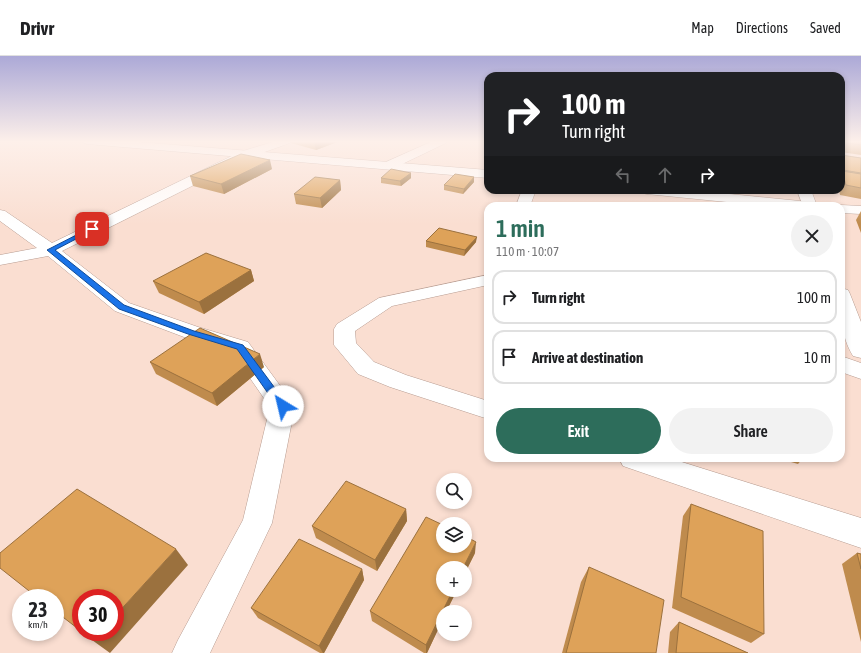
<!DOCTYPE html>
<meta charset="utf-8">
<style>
body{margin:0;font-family:"Asap Condensed",sans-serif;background:#f2f2f2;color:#202124;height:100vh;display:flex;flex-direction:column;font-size:15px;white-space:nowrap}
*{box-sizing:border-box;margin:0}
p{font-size:13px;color:#757577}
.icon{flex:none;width:22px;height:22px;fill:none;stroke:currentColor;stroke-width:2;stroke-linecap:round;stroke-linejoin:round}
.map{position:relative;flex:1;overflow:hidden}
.sheet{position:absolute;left:484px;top:146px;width:361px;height:260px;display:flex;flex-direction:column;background:#fff;border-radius:12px;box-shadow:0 2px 6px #0003}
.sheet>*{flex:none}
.guide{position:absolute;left:484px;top:16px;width:361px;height:122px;border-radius:12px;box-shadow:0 2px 6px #0003;background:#202124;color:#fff;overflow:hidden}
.controls{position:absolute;left:436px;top:417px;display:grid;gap:8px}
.controls a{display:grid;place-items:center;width:36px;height:36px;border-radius:50%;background:#fff;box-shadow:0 2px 6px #0003;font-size:20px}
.speed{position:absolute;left:12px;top:533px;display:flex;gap:8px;font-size:20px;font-weight:700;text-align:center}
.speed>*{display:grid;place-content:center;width:52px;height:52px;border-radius:50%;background:#fff;box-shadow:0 2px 6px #0003;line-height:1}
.speed small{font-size:10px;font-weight:400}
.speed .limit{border:6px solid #d22;background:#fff;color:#111}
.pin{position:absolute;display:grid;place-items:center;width:34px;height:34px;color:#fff;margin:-17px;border-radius:8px;box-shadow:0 2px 6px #0006}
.me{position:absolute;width:44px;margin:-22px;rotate:324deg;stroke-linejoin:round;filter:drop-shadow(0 0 3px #0008)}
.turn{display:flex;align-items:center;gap:14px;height:84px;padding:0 12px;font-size:18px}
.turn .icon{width:52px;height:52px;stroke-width:2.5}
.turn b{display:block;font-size:28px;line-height:34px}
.lanes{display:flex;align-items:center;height:38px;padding:0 12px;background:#0003;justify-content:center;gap:20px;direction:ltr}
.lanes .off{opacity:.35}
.round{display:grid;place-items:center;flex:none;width:42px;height:42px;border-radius:21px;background:#f2f2f2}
.headline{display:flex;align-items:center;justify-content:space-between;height:68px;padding:0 12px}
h1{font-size:24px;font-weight:600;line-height:30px;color:#2d6d5b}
.action{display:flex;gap:8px;margin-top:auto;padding:8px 12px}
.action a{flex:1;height:46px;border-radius:24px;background:#2d6d5b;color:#fff;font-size:16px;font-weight:600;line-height:46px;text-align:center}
.action a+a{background:#f2f2f2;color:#202124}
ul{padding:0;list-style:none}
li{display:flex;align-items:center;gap:12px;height:54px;margin:0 8px 6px;padding:0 4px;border:2px solid #e0e0e0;border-radius:12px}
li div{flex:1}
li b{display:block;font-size:15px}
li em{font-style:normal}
header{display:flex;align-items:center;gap:24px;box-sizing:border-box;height:56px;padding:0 20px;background:#fff;border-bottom:1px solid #e0e0e0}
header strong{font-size:19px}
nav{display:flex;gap:22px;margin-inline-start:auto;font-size:14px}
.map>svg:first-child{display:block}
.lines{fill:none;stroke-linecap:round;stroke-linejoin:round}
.street-casing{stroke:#b79c91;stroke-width:1}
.secondary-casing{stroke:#b79c91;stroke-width:1}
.street{fill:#fff;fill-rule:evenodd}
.secondary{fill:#fff;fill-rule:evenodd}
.wall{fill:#bf8b4d}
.shaded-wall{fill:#9b713e}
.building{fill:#dea259;stroke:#9b713e}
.route{fill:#1a73e8;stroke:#114b97}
</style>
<header>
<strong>Drivr</strong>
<nav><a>Map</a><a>Directions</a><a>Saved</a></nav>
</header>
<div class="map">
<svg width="861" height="597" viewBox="0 0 861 597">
<rect width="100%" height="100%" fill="#faded1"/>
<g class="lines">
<g class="street-casing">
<g id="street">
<path d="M276,85H292L290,87L248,102L62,195L129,247L198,271L248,286L295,350L272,467L210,597H172L178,584L243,464L270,351L232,296L184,281L115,255L48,200L0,209V199L37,192L0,165V154L5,155L52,187L240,96Z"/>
<path d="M433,85H448L446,87L394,112H386L384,109L386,106Z"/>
<path d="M522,134H536L530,150H516Z"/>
<path d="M797,134H811L817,150H803Z"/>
<path d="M488,219V229L392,250L355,275L356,287L374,306L406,319L488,345V363L390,331L358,318L334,289V273L337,268L379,242Z"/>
<path d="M841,232L848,234L850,238L861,266V302L853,300C840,279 841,256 841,232Z"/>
<path d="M841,300L861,307V323L841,316Z"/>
<path d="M619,402H669L861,462V492L623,410Z"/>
</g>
</g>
<g class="secondary-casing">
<g id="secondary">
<path d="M81,85H126L438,110L488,114V122L87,88Z"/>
<path d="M640,134H689L810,146L815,147L817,150H767L647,138L642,137Z"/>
<path d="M841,149L861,150V158L841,157V150H836Z"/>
</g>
</g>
<use href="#street" class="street"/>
<use href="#secondary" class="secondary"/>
</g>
<g class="wall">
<path d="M290,85H340L316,94L291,87Z"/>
<path d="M841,85H861V99L841,96Z"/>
<path d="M841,99L861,102V143L840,139L839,134H841Z"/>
<path d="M272,113L224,138L193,130L190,120Z"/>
<path d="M411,117V122L401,130L381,127V122Z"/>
<path d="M340,124L341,134L322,152L296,148L294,138Z"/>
<path d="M474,126L463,138L444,134V129Z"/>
<path d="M861,155V177L856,164Z"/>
<path d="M426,185L476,186L464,200L426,191Z"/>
<path d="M251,214L254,225L204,258L159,237L153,225Z"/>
<path d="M150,306L264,311L217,350L156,318Z"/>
<path d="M488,312V329L485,328L486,315Z"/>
<path d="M777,402H803L798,408Z"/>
<path d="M691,448L764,578L751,587L672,552L683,460Z"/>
<path d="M406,453L407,465L377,515L316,482L312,470Z"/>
<path d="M475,497L465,517V512L443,534H457L446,556H443V563L427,597H424L372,565L370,555Z"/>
<path d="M857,497L861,498V586L842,508Z"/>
<path d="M589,511L656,597H562L581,526Z"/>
<path d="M362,513L364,524L324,597H320L258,562L251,552Z"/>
<path d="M679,566L748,597H668L670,576Z"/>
</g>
<g class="shaded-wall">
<path d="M314,85H340L316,94Z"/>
<path d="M270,104L272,113L224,138L221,128Z"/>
<path d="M411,117V122L401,130L400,125Z"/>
<path d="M474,121V126L463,138L464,133Z"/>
<path d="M340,124L341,134L322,152L320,142Z"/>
<path d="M477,181L476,186L464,200L465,194Z"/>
<path d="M251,214L254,225L204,258L199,246Z"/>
<path d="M260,298L264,311L217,350L212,337Z"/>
<path d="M406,453L407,465L377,515L375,504Z"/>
<path d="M476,486L475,497L465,517V512H463Z"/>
<path d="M176,493L188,509L110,597L92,584L100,576H115V560Z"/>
<path d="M362,513L364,524L324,597H323L319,590Z"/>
<path d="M453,534H457L446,556H443V563L427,597H426V589Z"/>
</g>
<g class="building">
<path d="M841,85H861V89L841,86Z"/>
<path d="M241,98L270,104L221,128L190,120Z"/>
<path d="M841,99L861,102V117L843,114L841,107Z"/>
<path d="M391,113L411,117L400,125L381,122Z"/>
<path d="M842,115L861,118V132L846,129Z"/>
<path d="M455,118L474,121L464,133L444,129Z"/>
<path d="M315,121L340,124L320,142L294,138Z"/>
<path d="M439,172L477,181L465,194L426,185Z"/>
<path d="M206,197L251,214L199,246L153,225Z"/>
<path d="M200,272L260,298L212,337L150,306Z"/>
<path d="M346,425L406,453L375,504L312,470Z"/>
<path d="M77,433L176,493L115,560V542H81V575L55,555V542H38L0,512V497Z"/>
<path d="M691,448L763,475L764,578L681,541Z"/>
<path d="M426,461L443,469V490H465V480L476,486L463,512H443V534H453L426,589L370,555Z"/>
<path d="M299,483L362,513L319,590L251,552Z"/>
<path d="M857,497L861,498V513Z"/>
<path d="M589,511L664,544L656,597H566Z"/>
<path d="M679,566L748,597H676Z"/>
<path d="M82,576H100L92,584Z"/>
</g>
<linearGradient id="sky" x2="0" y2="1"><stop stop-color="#aca9d7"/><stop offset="0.51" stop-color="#fdf0ea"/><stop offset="1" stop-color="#fdf0ea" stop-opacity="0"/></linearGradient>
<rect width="861" height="168" fill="url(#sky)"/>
<path class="route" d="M90,172L95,173L55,194L124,249L194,275L243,289L286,347L288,350L286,353H279L237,293L188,278L119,253L47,194Z"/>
</svg>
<div class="controls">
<a><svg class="icon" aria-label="search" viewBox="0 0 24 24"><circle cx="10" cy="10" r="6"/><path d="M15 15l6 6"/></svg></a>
<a><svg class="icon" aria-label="layers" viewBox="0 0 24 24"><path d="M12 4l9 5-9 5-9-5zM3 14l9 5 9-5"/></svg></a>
<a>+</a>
<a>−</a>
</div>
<div class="speed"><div>23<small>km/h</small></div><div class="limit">30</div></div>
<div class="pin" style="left:92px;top:173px;background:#d93025"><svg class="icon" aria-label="arrive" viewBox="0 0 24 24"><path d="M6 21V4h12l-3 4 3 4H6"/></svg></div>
<svg class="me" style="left:283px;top:350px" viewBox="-20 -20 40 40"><circle r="19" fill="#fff"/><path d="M0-13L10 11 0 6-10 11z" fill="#1a73e8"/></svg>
<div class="guide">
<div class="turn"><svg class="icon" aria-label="right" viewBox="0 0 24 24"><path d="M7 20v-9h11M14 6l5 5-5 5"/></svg><div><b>100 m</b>Turn right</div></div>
<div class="lanes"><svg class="icon off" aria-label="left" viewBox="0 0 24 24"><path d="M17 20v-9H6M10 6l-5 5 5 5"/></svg><svg class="icon off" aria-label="ahead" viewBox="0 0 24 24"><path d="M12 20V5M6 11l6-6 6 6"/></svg><svg class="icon" aria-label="right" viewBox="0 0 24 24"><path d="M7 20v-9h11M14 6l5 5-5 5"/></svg></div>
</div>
<section class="sheet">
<div class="headline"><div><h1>1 min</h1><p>110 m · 10:07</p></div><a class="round"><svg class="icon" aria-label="close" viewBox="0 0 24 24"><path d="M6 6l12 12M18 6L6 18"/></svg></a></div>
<ul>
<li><svg class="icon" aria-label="right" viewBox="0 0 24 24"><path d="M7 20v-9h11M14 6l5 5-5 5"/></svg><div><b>Turn right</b></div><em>100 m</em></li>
<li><svg class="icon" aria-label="arrive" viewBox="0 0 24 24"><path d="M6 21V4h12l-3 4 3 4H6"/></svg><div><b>Arrive at destination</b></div><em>10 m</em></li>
</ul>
<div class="action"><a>Exit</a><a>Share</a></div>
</section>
</div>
